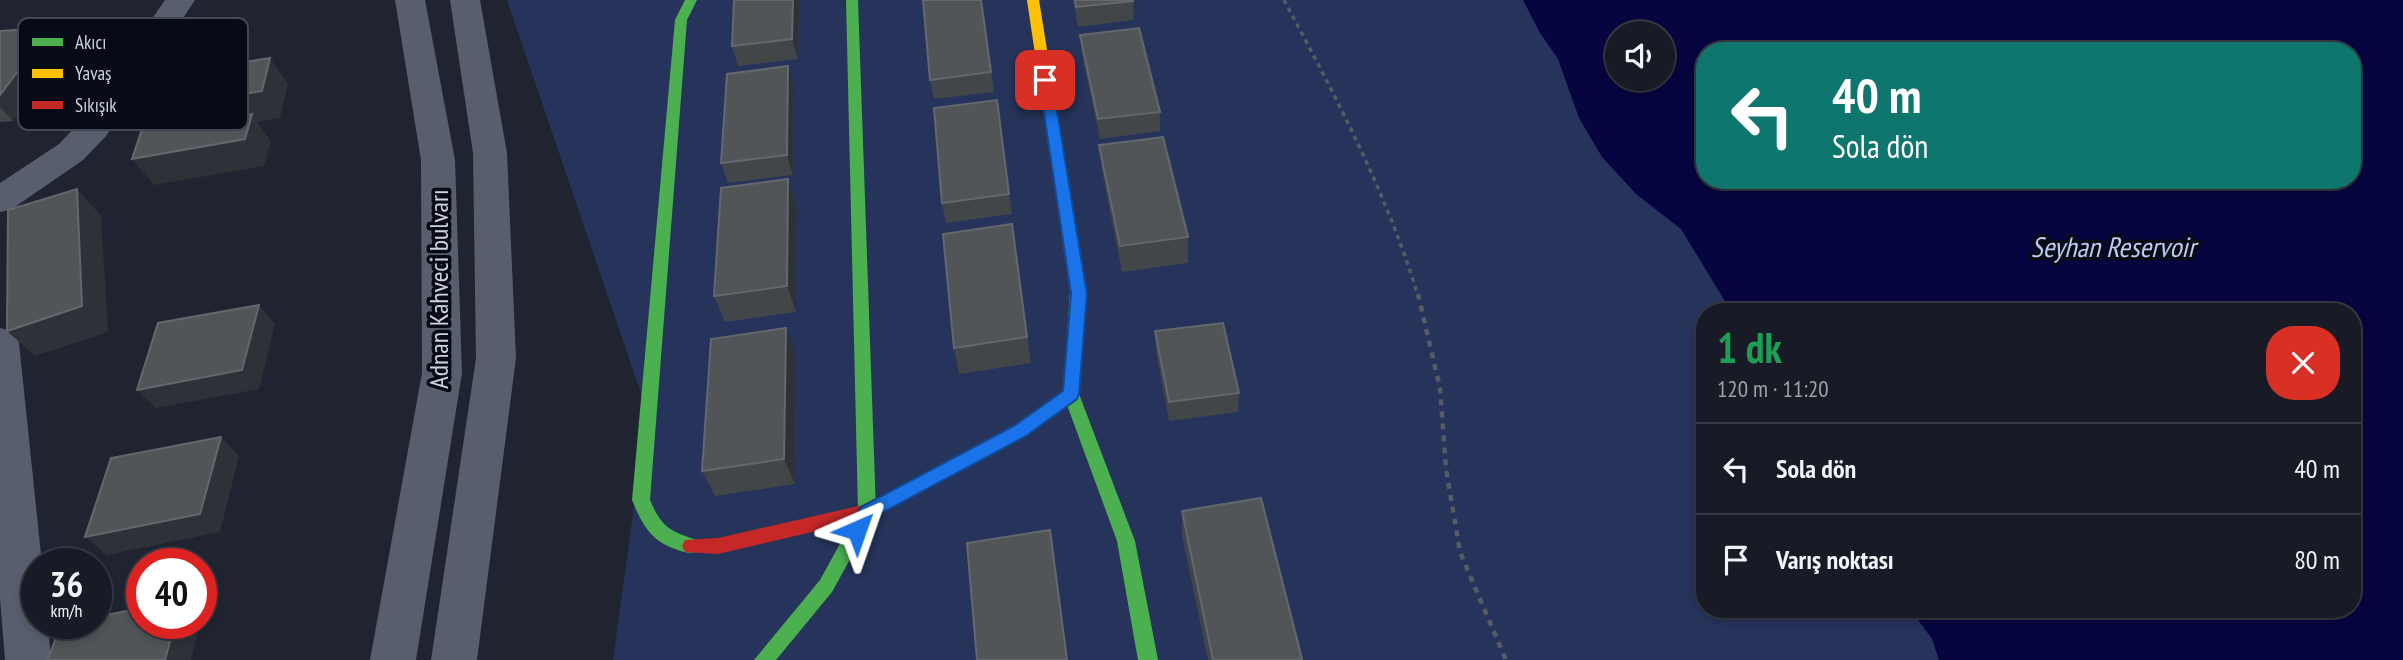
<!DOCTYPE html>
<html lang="tr">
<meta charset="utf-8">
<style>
body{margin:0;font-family:"PT Sans Narrow",sans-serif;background:#252832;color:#f1f3f6;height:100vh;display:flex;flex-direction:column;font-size:26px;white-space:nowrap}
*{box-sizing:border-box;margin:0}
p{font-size:23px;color:#9fa1a7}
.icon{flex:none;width:38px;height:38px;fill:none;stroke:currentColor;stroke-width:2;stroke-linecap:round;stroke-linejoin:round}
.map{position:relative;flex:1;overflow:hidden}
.details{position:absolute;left:1696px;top:303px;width:665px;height:315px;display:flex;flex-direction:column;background:#181b25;border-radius:28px;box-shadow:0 4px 10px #0003,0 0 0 2px #363942}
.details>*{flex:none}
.banner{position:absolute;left:1696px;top:42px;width:665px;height:147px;border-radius:28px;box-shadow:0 4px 10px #0003,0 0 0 2px #363942;background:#0f766e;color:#fff;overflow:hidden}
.controls{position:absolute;left:1605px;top:21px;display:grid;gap:14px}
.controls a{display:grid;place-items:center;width:70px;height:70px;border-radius:50%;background:#181b25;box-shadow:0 4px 10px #0003,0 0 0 2px #363942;font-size:35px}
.speed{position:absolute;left:21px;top:548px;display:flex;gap:14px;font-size:35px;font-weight:700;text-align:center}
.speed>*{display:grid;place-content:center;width:91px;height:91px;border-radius:50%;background:#181b25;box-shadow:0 4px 10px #0003,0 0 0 2px #363942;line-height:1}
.speed small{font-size:18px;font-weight:400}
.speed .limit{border:10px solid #d22;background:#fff;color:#111}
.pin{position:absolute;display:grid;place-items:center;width:60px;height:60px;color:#fff;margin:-30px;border-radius:14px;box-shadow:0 4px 10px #0006}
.me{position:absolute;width:77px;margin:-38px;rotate:43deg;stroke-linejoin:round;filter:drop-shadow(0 0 5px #0008)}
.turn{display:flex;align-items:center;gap:24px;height:147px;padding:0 21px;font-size:32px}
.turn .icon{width:91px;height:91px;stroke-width:2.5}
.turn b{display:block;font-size:49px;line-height:60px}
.round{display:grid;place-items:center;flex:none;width:74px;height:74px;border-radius:28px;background:#252832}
.headline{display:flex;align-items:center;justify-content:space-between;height:119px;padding:0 21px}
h1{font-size:42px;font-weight:700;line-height:52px;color:#1e9e55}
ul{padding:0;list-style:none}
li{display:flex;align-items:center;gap:21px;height:91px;padding:0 21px;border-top:2px solid #363942}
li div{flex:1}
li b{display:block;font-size:26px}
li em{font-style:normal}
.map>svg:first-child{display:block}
.green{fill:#26345b;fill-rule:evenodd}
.water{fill:#06053f;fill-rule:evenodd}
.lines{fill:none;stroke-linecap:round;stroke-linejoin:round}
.path-far1{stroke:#575b68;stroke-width:3.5;stroke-dasharray:4.5 4.5;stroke-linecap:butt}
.path{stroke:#575b68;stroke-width:4.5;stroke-dasharray:6 6;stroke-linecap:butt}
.street{fill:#585e6d;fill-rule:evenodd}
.fast{fill:#4caf50;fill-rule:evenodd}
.slow{fill:#ffc107;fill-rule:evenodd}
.jam{fill:#c62828;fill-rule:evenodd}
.wall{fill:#424648}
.shaded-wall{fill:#2e3238}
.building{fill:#515558;stroke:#64686e;stroke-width:2}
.route{fill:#1a73e8;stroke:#114b97;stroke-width:2}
.labels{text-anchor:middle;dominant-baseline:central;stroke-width:7;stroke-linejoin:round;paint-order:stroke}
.street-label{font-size:26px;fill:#ccd2e3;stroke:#070b16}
.water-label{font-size:28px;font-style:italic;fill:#bccbf2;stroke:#070b16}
.key{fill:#070b16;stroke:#424754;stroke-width:2}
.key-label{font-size:19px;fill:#ccd2e3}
</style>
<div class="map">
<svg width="2403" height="660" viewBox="0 0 2403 660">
<rect width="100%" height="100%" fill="#202431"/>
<path class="green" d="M507,0H2403V660H613L647,411ZM1617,33H1662V79H1617ZM1704,51H2352V180H1704ZM1704,312H2352V609H1704Z"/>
<path class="water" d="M1523,0H2403V660H1939L1932,639L1910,609H2352V312L1731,311L1681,229L1636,194L1602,157L1579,118L1558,59L1540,33ZM1617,33H1662V79H1617ZM1704,51H2352V180H1704Z"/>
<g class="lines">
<path class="path-far1" d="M1284,0C1335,95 1387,193 1418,296"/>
<path class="path" d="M1418,294L1440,388L1446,469L1460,552L1506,660"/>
<g class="street">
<path d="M165,0H195L106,136L83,160L12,209L0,212V183L59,144L82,120Z"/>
<path d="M395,0H425L455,160L462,373L416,660H370L422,373L421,160Z"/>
<path d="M450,0H480L507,153L516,358L477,660H431L476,358L473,153Z"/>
<path d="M0,328L14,332L19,343L42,564H37V623H48L51,660H5L0,598Z"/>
</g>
<g class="fast">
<path d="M685,0H697L687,20L650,500C662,528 670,531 697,540L700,546L697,552C689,554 683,552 675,549C650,540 642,524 632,500L675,20Z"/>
<path d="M846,0H858L876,512L832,592L776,660H754L820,580L858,511Z"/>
<path d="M1078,285L1086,291L1079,394L1135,541L1158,660H1138L1117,541L1063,394L1070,291Z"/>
</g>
<g class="slow">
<path d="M1027,0H1039L1086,291L1078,297L1070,291Z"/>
<path d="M1071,387L1077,389L1079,394L1077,399L1026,436L990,455L984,457L978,455L976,450L978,445L1014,426Z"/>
</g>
<path class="jam" d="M984,443L990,445L992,450L990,455L867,519L718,554L685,552L682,546L685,540L718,538L863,505Z"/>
</g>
<g class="wall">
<path d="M734,0H799L798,59L738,66L732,46Z"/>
<path d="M981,0L994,92L934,99L930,80Z"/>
<path d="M1073,0H1133L1134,20L1078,27Z"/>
<path d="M0,31L66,48L13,121L0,122Z"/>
<path d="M1080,35L1160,112V131L1100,139L1082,55Z"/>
<path d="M794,86L793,175L728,183L721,163Z"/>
<path d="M997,100L1012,214L946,223L942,203Z"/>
<path d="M1099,145L1188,237V263L1122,272L1102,171Z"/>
<path d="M788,179L797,206L796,312L725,322L714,296Z"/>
<path d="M1012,224L1031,363L959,374L954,348Z"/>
<path d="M1155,331L1239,393L1238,412L1169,421L1156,351Z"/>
<path d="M796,354L795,484L715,496L702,471Z"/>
<path d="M1182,511L1302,659V660H1208L1182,535Z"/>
</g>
<g class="shaded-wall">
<path d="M793,0H799L798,59L792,39Z"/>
<path d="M50,28L66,48L13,121L0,107V95Z"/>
<path d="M270,58L288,84L280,118L257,122L271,141L264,166L154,185L132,159L221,120L228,97Z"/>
<path d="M788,66L794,86L793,175L787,155Z"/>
<path d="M788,179L797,206L796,312L787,286Z"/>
<path d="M77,189L101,216L108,332L35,356L7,331Z"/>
<path d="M259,305L275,324L259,389L156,408L137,390Z"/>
<path d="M786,328L796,354L795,484L784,459Z"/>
<path d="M221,437L239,456L220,532L107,555L85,537Z"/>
<path d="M1050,530L1054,553L1068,660H1067Z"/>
<path d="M175,623H200L191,660H165Z"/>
</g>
<g class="building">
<path d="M734,0H793L792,39L732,46Z"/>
<path d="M923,0H981L991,72L930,80Z"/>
<path d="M1075,0H1133V1L1076,7Z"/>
<path d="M50,28L0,95V31Z"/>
<path d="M1139,28L1160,112L1098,119L1080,35Z"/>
<path d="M270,58L262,91L228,97L221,120L252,114L245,139L132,159L160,76Z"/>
<path d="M788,66L787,155L721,163L727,74Z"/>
<path d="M997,100L1009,194L942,203L934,108Z"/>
<path d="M1163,137L1188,237L1120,246L1099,145Z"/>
<path d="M788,179L787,286L714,296L721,188Z"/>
<path d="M77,189L82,306L7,331L8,210Z"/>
<path d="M1012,224L1027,337L954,348L943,234Z"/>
<path d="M259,305L242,370L137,390L158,323Z"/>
<path d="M1223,323L1239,393L1169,402L1155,331Z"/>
<path d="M786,328L784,459L702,471L711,339Z"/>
<path d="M221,437L200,514L85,537L111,458Z"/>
<path d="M1261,498L1302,659L1296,660H1213L1182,511Z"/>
<path d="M1050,530L1067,660H977L967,543Z"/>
<path d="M142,608V623H175L165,660H48L60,625L68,623H96V617Z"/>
</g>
<path class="route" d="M1045,76L1052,80L1087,294L1079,394L1077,399L1026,436L874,517L863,536L857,538L851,536L848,530L861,507L1014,426L1063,391L1071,294L1039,80Z"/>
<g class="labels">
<g class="street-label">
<text transform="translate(438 289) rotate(-90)">Adnan Kahveci bulvarı</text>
</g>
<g class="water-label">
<text x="2113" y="246">Seyhan Reservoir</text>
</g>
</g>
<rect x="18" y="18" width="230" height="112" rx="10" class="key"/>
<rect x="32" y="38" width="31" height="8" fill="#4caf50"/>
<rect x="32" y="69" width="31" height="9" fill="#ffc107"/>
<rect x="32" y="101" width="31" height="8" fill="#c62828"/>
<g class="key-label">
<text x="75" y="49">Akıcı</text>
<text x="75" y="80">Yavaş</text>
<text x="75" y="112">Sıkışık</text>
</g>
</svg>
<div class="controls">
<a><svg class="icon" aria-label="sound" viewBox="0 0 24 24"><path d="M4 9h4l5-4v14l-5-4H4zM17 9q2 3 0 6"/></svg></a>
</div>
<div class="speed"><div>36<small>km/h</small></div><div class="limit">40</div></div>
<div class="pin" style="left:1045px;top:80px;background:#d93025"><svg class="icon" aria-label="arrive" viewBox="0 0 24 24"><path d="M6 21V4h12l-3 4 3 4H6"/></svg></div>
<svg class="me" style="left:857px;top:530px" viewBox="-20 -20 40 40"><path d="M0-17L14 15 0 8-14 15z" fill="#1a73e8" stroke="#fff" stroke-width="4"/></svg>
<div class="banner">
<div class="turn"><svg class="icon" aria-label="left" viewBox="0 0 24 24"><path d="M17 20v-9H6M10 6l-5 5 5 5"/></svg><div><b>40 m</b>Sola dön</div></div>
</div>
<section class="details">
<div class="headline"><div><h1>1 dk</h1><p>120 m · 11:20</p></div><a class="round" style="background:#d93025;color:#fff"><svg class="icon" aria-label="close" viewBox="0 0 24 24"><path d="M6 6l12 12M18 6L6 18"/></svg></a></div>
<ul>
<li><svg class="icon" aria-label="left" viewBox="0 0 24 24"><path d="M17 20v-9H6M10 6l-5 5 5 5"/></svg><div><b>Sola dön</b></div><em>40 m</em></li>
<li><svg class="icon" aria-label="arrive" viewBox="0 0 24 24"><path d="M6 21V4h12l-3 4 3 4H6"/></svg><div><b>Varış noktası</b></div><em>80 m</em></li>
</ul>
</section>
</div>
